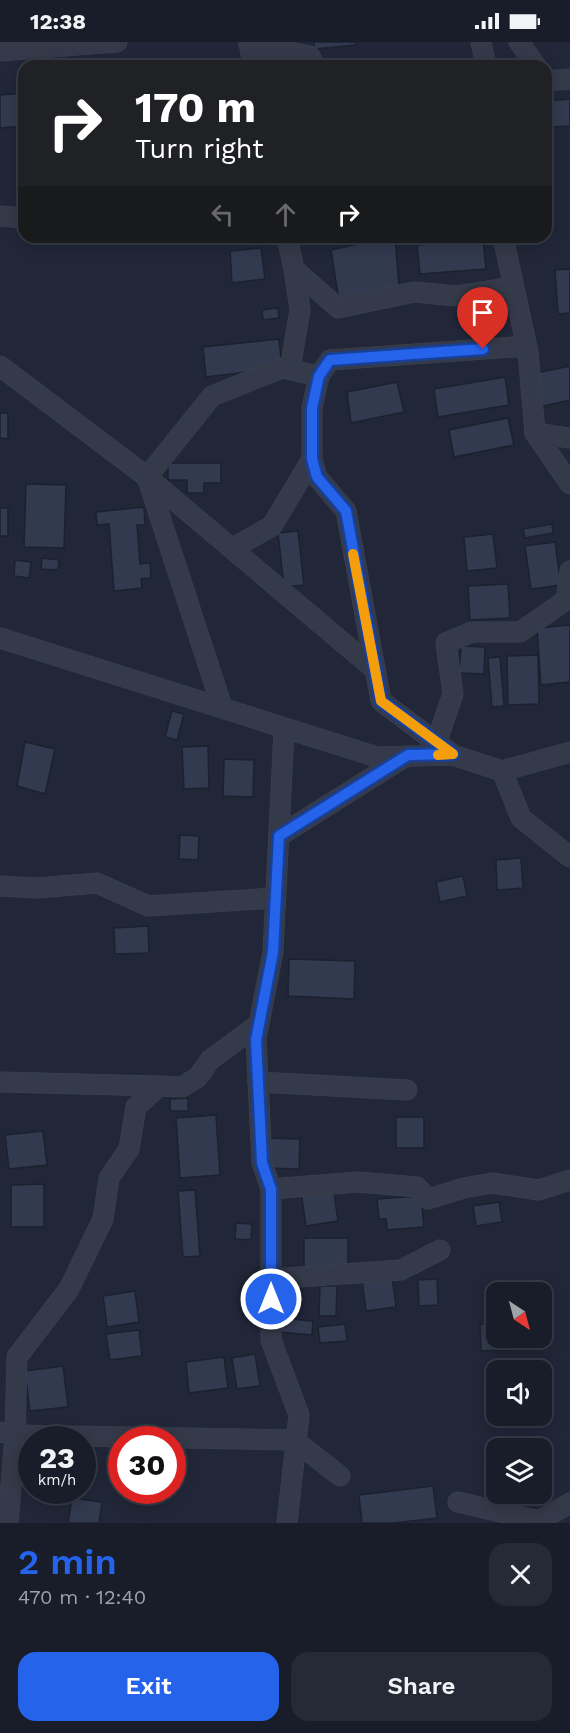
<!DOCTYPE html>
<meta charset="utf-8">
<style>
body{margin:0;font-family:"Work Sans",sans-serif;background:#262a36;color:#f1f3f6;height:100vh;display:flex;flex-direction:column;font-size:22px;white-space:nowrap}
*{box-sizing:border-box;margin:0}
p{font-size:20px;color:#9fa2a8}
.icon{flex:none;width:33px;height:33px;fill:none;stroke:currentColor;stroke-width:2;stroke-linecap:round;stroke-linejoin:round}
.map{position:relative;height:1481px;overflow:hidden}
.sheet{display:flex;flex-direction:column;background:#191d2a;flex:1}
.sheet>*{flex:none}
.guide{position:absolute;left:18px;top:18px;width:534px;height:183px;border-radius:18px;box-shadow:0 3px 15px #0003,0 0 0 2px #373b47;background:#202124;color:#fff;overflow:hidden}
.needle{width:39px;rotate:144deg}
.buttons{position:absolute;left:486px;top:1240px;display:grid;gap:12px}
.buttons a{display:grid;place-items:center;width:66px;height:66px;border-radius:12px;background:#191d2a;box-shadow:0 3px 15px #0003,0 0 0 2px #373b47;font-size:30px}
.speed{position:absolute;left:18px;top:1384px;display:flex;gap:12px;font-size:30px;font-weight:700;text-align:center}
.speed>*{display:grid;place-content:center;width:78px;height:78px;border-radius:50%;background:#191d2a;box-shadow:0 3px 15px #0003,0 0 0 2px #373b47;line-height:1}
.speed small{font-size:15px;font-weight:400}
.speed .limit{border:9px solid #d22;background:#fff;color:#111}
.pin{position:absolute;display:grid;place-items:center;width:51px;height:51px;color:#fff;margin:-62px -26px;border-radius:50% 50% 50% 0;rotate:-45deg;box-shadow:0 0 6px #0007}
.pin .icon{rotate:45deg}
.me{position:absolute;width:66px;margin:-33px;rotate:0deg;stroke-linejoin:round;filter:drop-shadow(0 0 4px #0008)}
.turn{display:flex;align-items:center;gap:21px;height:126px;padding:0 18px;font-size:27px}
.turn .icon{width:78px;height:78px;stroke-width:2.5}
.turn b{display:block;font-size:42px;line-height:51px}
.lanes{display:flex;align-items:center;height:57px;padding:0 18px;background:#0003;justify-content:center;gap:30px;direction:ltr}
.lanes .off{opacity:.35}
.round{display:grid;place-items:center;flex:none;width:63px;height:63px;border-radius:18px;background:#262a36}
.head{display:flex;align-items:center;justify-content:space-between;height:102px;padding:0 18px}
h1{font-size:36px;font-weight:600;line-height:45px;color:#2563eb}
.primary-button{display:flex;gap:12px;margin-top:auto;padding:12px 18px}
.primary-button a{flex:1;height:69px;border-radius:18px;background:#2563eb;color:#fff;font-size:24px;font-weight:600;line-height:69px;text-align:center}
.primary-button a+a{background:#262a36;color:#f1f3f6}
.status{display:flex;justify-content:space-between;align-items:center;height:42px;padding:0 30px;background:#191d2a;direction:ltr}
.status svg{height:16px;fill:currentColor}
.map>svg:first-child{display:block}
.building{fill:#323a4f;stroke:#1c212f;stroke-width:1.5}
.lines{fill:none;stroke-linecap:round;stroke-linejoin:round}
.street-casing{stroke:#3d4352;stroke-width:21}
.street{stroke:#343a49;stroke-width:20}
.route-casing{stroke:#184099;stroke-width:15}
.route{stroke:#2563eb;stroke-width:10}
.slow{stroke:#f59e0b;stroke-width:10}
</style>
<div class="status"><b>12:38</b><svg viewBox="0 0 49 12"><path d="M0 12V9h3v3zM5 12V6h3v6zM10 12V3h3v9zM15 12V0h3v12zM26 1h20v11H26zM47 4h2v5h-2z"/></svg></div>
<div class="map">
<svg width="570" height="1481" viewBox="0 0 570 1481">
<rect width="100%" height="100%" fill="#212738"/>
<g class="building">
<path d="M314,0H356V3L314,7Z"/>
<path d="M24,51V84L0,86V53Z"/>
<path d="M570,57V84L548,85L547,59Z"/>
<path d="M388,195H395L399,244L339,259L331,208Z"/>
<path d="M483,197L486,227L420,232L417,203Z"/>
<path d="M261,206L265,237L232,241L230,209Z"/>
<path d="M570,227V271L558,272L555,228Z"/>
<path d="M278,266L279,276L263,278L262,268Z"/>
<path d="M279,297L282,326L206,335L203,305Z"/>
<path d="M570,324V358L539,365L532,332Z"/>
<path d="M505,335L509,363L438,375L434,347Z"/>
<path d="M397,340L404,370L351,381L347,350Z"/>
<path d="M0,371H8V397L0,396Z"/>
<path d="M508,376L514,403L454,415L449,388Z"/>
<path d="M168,421H221V441H204V451H187V438H168Z"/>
<path d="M26,442L66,443L64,506L24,505Z"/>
<path d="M144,465L145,483H137L140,522L150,521L151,536L141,537L142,546L114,549L109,482L97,483L96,470Z"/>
<rect x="0" y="466" width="8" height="28"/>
<path d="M552,482L553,491L525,496L523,487Z"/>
<path d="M298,489L304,543L284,545L278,491Z"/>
<path d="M493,492L497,526L467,529L464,495Z"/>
<path d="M555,500L561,543L531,547L525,504Z"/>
<path d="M42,516L59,518L58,528L41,527Z"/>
<path d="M15,518L31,520L29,536L14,534Z"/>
<path d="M508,542L510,576L470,578L468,544Z"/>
<path d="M570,583V640L541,643L537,586Z"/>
<path d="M461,604L485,605L484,632L459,631Z"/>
<path d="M538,613L539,662L508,663L507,614Z"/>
<path d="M500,615L504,664L492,665L488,616Z"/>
<path d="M172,669L184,672L177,698L165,695Z"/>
<path d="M25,700L55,707L45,752L17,744Z"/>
<path d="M208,704L209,746L184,747L182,705Z"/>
<path d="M224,717L254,718L253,755L223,754Z"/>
<path d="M180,793L199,794L198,818L179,817Z"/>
<path d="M521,816L523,846L497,848L496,818Z"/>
<path d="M463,834L467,854L440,860L436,840Z"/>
<path d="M148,884L149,911L115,912L114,886Z"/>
<path d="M289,917L355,919L354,957L288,954Z"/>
<path d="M188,1056V1069H170V1057Z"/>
<path d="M216,1073L220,1133L180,1136L176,1076Z"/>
<rect x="396" y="1075" width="28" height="31"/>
<path d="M43,1089L47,1123L9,1127L5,1093Z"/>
<path d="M268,1096L300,1097L299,1127L267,1126Z"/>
<path d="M44,1142V1185H11V1143Z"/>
<path d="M333,1145L338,1179L306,1184L301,1149Z"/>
<path d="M195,1148L200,1214L183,1215L178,1149Z"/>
<path d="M421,1154L424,1185L387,1188L386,1177H379L377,1157Z"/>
<path d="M499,1160L502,1180L476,1184L473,1164Z"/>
<path d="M236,1181L252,1182L251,1198L235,1197Z"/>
<rect x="304" y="1196" width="44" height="30"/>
<path d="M392,1234L396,1265L366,1269L362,1238Z"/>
<path d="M437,1237L438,1263L419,1264L418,1238Z"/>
<path d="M320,1244H337L336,1274H319Z"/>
<path d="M135,1249L139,1280L107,1285L103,1254Z"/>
<path d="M280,1276L313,1279L312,1293L279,1290Z"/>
<path d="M345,1282L347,1299L320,1301L318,1285Z"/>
<path d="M480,1282H496V1296H513V1308L481,1309Z"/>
<path d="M139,1288L142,1314L110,1318L106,1292Z"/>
<path d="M255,1312L260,1344L237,1347L232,1316Z"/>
<path d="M224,1315L228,1346L189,1351L186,1320Z"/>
<path d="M63,1324L68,1365L30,1369L25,1329Z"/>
<path d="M433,1444L437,1476L394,1481H362L359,1453Z"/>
<path d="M72,1456L102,1460L99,1481H68Z"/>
</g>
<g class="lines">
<g class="street-casing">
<g id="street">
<path d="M249,0L253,24"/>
<path d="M481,0L486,24"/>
<path d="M519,0L536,24"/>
<path d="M249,2L310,14L314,24"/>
<path d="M0,9L117,0"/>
<path d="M546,39L570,37"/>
<path d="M0,174L24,176"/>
<path d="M287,195L294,227L338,266L414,250L456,254L513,245"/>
<path d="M503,195L528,310L535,391L570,442"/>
<path d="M0,324L147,435L373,626"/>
<path d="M290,327L300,268L294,227"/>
<path d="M319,334L312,366V417L317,435L346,469L381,659L453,713"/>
<path d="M535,391L570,396"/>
<path d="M233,506L272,484L312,417"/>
<path d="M0,596L377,715L453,713L502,729L570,710"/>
<path d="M222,665L147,435L212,354L282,326L319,334L330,318L527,304"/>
<path d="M284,688L273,910L256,997L262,1121L271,1147V1298L299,1373L287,1481"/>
<path d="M437,699L453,652L446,601L472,590H520L566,558L570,529"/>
<path d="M502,729L521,776L570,815"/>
<path d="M279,794L406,714"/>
<path d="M0,844L37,846L97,841L148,864L276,856"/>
<path d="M0,1040L159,1044L136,1065L129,1107L109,1136L103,1177L69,1247L17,1315L15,1393L0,1390"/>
<path d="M258,1040L407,1048"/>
<path d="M159,1044L182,1045L198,1035L210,1018L259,982"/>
<path d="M271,1147L358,1140L417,1145L428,1157L464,1146L492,1141L539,1148L570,1138"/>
<path d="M271,1237L401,1228L440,1208"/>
<path d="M458,1460L539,1479L570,1461"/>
<path d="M8,1481L15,1393L294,1398L340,1434"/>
</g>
</g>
<use href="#street" class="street"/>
</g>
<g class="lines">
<g class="route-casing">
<path id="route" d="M271,1257V1147L262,1121L256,998L273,910L279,794L408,713L453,712L381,659L346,469L317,435L312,417V366L319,334L330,318L483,307"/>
</g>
<use href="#route" class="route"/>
<path class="slow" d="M353,512L381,659L453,712L438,713"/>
</g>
</svg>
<div class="buttons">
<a><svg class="needle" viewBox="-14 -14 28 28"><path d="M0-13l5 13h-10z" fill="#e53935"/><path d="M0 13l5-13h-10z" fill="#9fa2a8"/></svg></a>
<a><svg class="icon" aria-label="sound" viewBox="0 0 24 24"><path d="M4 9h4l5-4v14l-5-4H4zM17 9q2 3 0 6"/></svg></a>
<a><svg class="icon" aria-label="layers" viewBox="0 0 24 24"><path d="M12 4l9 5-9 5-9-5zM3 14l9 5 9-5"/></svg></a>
</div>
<div class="speed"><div>23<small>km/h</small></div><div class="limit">30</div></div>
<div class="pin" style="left:483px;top:307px;background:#d93025"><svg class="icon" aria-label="arrive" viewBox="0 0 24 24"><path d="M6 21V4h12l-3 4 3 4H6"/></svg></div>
<svg class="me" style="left:271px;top:1257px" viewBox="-20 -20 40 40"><circle r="17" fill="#2563eb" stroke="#fff" stroke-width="3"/><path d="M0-11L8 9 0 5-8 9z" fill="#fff"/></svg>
<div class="guide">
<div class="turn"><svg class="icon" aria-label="right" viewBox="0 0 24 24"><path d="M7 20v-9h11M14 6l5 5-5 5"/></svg><div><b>170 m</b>Turn right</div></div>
<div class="lanes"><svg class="icon off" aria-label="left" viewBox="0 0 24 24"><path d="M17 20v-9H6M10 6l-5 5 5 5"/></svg><svg class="icon off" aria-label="ahead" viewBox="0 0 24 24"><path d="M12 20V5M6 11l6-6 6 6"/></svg><svg class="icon" aria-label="right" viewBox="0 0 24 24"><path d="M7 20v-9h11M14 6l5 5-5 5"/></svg></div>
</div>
</div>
<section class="sheet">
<div class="head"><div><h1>2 min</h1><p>470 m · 12:40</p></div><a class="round"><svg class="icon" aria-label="close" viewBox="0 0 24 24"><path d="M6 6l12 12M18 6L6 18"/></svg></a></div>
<div class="primary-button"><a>Exit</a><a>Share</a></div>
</section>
